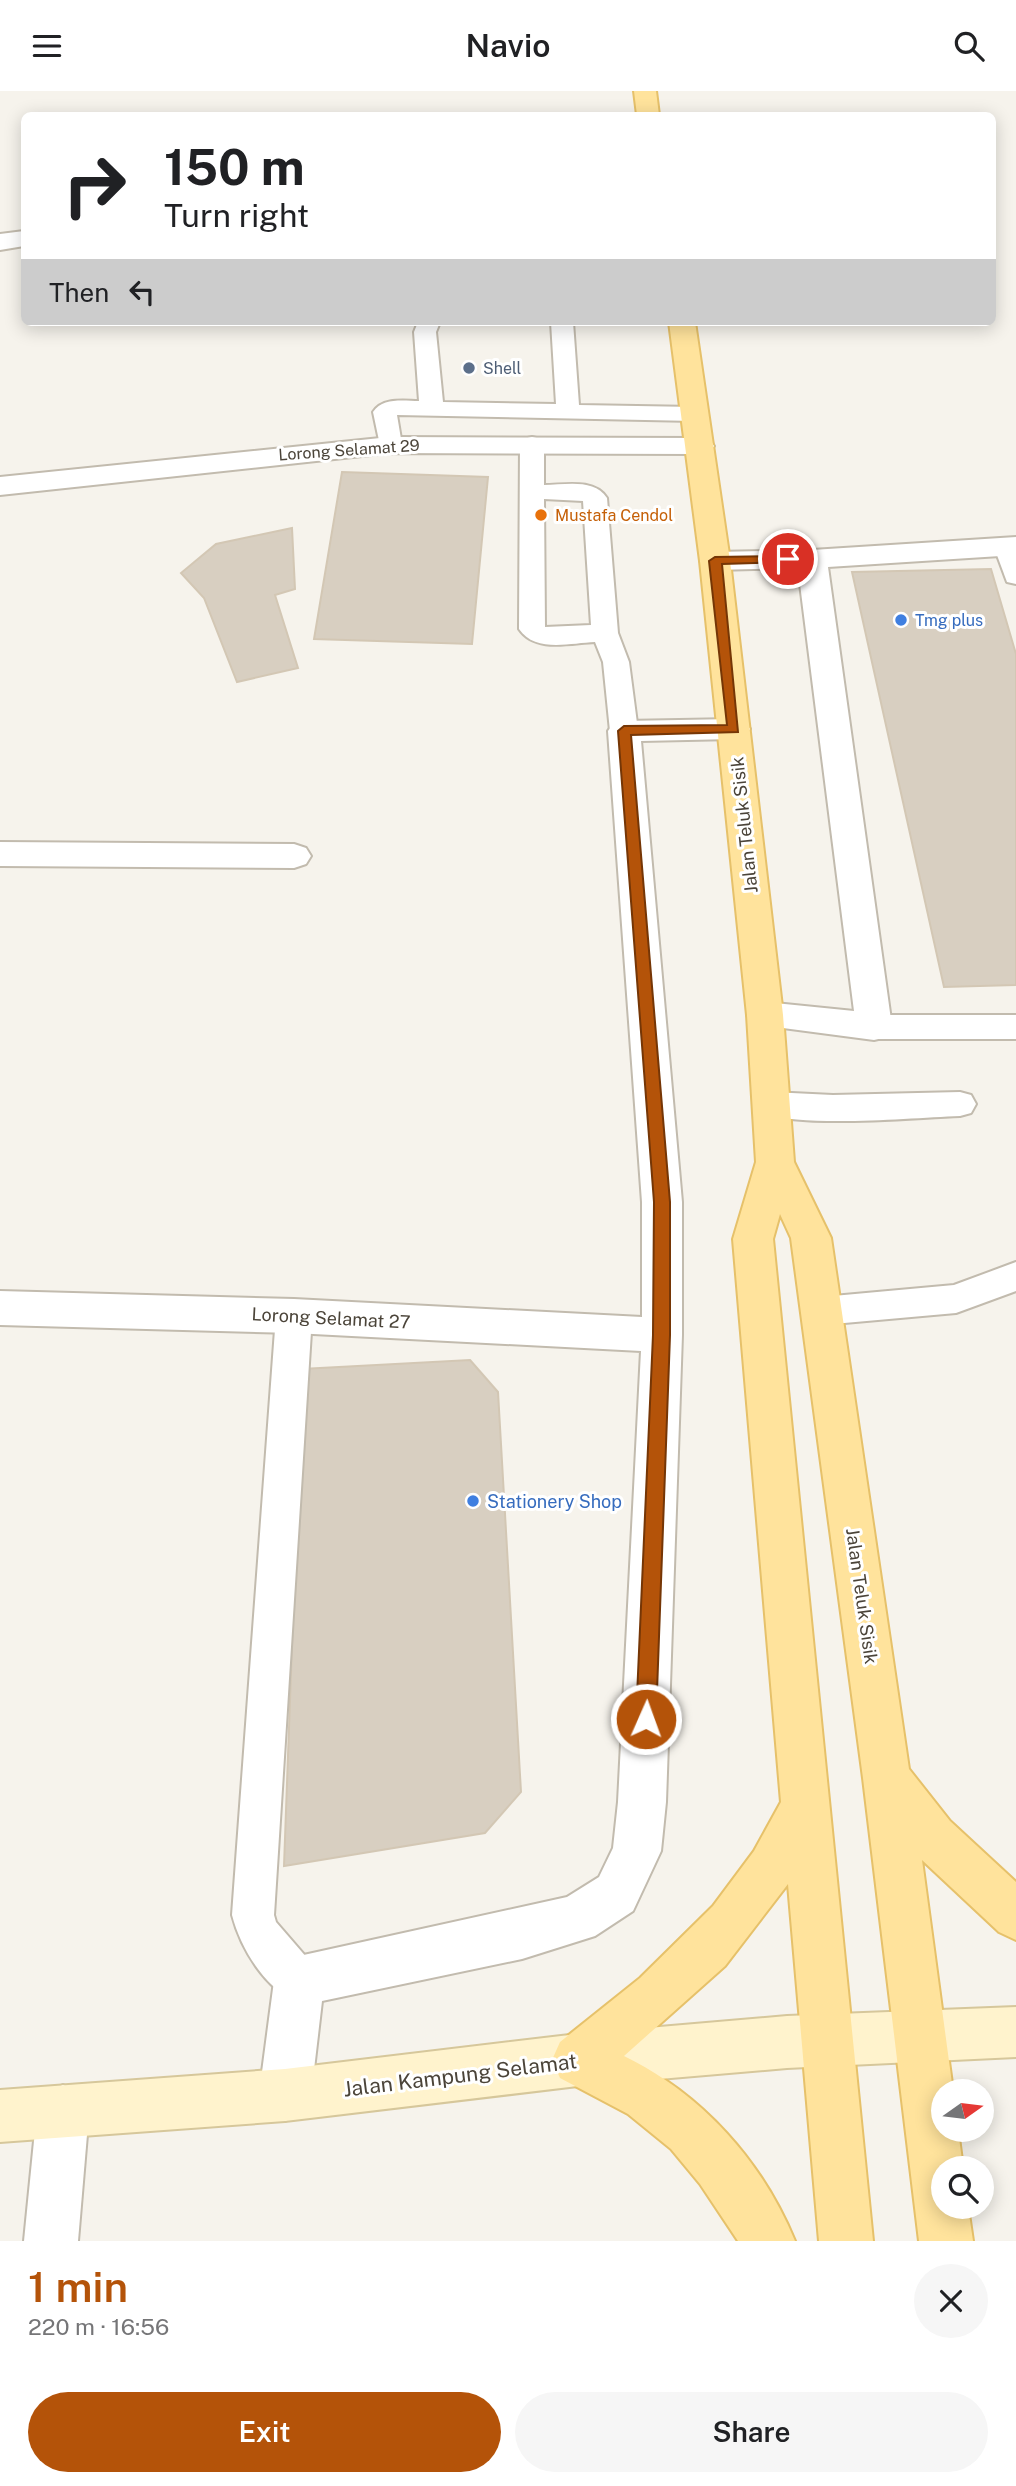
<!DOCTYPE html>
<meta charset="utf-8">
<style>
body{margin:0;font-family:"Public Sans",sans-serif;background:#f6f6f6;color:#202124;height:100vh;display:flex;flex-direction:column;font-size:26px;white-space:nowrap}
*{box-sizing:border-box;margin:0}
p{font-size:23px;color:#757577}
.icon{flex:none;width:38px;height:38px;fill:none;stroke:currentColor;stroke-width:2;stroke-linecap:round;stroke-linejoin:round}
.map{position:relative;height:2150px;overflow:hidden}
.panel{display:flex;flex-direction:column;background:#fff;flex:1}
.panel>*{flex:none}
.guide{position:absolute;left:21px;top:21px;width:975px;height:214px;border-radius:10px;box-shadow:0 4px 18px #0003;background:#fff;color:#202124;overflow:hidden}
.needle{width:46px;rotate:76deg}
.buttons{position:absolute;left:931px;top:1988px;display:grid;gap:14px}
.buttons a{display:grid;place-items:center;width:63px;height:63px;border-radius:50%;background:#fff;box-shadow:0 4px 18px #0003;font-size:35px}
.pin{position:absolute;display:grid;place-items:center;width:60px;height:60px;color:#fff;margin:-30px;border:4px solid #fff;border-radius:50%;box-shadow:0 2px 7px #0007}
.me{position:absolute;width:77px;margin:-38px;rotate:2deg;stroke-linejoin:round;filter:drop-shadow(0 0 5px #0008)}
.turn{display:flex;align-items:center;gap:24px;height:147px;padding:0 28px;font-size:32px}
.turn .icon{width:91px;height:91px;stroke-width:2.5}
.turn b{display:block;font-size:49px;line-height:60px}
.then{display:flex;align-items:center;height:66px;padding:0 28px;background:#0003;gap:14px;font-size:26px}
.round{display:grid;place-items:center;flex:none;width:74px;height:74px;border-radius:37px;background:#f6f6f6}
.head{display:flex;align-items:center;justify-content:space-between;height:119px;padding:0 28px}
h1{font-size:42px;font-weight:600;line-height:52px;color:#b45309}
.cta{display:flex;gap:14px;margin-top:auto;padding:14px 28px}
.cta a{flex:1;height:80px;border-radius:42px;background:#b45309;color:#fff;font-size:28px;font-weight:600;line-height:80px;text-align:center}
.cta a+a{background:#f6f6f6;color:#202124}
header{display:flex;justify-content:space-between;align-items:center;height:91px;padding:0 28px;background:#fff;font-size:32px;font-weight:600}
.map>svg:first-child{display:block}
.building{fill:#d8cfc1;stroke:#d3c7b4;stroke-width:2}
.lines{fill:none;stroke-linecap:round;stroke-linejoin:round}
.lane-casing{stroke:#c2bbae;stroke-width:4}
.street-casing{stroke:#c2bbae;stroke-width:4}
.secondary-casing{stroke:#d6c79b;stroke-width:4}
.primary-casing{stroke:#e6c16a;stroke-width:4}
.lane{fill:#fff;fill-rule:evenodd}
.street{fill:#fff;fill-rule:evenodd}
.secondary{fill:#fff3cd;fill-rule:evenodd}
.primary{fill:#ffe39c;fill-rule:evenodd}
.route{fill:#b45309;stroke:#753606;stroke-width:2}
.service-dot{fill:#5c6f8a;stroke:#fff;stroke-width:2.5}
.food-dot{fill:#e8710a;stroke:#fff;stroke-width:2.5}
.shop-dot{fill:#3f7fe0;stroke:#fff;stroke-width:2.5}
.labels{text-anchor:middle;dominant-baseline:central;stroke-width:6;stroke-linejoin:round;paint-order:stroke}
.far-service-label{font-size:16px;fill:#4e5e75;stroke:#fff;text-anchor:start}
.far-street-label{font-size:16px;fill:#4b4439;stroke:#fff}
.far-food-label{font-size:16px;fill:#c56008;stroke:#fff;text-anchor:start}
.far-shop-label{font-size:16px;fill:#366cbe;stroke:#fff;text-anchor:start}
.street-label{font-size:18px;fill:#4b4439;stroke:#fff}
.shop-label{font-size:18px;fill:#366cbe;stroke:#fff;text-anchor:start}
.near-street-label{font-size:21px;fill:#4b4439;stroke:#fff}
</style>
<header><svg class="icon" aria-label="menu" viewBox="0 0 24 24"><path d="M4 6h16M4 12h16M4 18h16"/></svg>Navio<svg class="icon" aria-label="search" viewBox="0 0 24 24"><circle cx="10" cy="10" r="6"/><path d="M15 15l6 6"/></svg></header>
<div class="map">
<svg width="1016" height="2150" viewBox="0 0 1016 2150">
<rect width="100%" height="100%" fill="#f6f3ec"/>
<g class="building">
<path d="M342,381L488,386L472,553L314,548Z"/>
<path d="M292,437L295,498L275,504L298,577L237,591L204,507L181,482L216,453Z"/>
<path d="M991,478L1016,563V894L944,896L852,481Z"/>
<path d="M470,1269L498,1301L521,1701L485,1742L284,1775L302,1278Z"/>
</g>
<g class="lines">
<g class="lane-casing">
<g id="lane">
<path d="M418,231H440L436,241L443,311L556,313L551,231H573L579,314L695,316L703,318L707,323L703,328L695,330L397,324L402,354L399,359H381L373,321C383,306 404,310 419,310L414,241Z"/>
<path d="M532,346L541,348L544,353V394C565,394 594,387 607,407L618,542L629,571L638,640L634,646L624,649L614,646L610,640L603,571L595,551C570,552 535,562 519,538L520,353L523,348ZM544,408L583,410L591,534L545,536Z"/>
<path d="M1007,448L1016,451V493L1007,491L994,456L998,451Z"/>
<path d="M874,924H1016V948H874L863,944L858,936L863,928Z"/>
<path d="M771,1001L833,1004L960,1001L971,1004L976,1013L971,1022L960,1025C906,1027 808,1037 760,1022L755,1013L760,1004Z"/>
<path d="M1016,1171V1200L956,1222L822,1234L810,1230L804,1220L810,1210L822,1206L954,1194Z"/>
<path d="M294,1211L306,1215L312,1225L274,1824L276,1831L314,1875L321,1890L314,1905L299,1912C265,1898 241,1858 232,1824L276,1225L282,1215Z"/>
</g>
</g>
<g class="street-casing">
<g id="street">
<path d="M24,140V155L0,159V143Z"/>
<path d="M390,346L700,347L710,349L714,355L710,361L700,363L390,362L0,404V386Z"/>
<path d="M1016,446V464L828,476L892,936L887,946L874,949L752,933L747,924L752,915L765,911L854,920L798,477L715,479L704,476L700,470L704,464L715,461L812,459Z"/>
<path d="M734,628L745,631L750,638L745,645L734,648L641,650L682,1111V1244L666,1711L661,1760L633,1820L595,1845L522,1868L322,1910L311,2004L303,2022L285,2030L267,2022L259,2004L274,1890L281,1872L299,1865L567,1806L599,1786L613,1757L618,1711L641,1260L294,1242L0,1234V1200L294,1208L642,1226V1111L608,640L613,633L624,630Z"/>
<path d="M0,751L294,753L306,757L311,765L306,773L294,777L0,775Z"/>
<path d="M63,1994L81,2002L89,2020L78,2150H24L37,2020L45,2002Z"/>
</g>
</g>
<g class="secondary-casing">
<path id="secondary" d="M1016,1916V1966L787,1977L578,1995L285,2030L0,2051V1999L285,1978L578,1943L787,1925Z"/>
</g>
<g class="primary-casing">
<g id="primary">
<path d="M634,0H656L659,24H637Z"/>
<path d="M669,231H695L730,470L783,924L794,1071L831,1147L909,1678L950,1730L1016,1791V1849L999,1841L922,1769L953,2000H943V2039H958L963,2077H943V2116H968L973,2150H919L863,1687L791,1147L780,1123L773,1148L873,2150H819L788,1793L725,1875L624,1965C702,2003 762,2070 795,2150H738L700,2093L671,2058L628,2023L560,1987L552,1969L560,1951L640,1887L713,1815L754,1760L781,1711L733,1148L756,1071L747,924L700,470Z"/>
</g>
</g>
<use href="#lane" class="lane"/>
<use href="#street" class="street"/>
<use href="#secondary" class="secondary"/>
<use href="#primary" class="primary"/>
</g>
<path class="route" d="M788,465L794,468L792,471L722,473L738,641L631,644L670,1111V1244L656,1628L653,1635L646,1637L639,1635L636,1628L653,1244L654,1111L618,640L624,635L727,634L709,470L715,466Z"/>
<circle class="service-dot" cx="469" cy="277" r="7"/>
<circle class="food-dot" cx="541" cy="424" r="7"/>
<g class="shop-dot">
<circle cx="901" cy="529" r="7"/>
<circle cx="473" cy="1410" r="7"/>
</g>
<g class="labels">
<g class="far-service-label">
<text x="483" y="277">Shell</text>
</g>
<g class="far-street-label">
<text transform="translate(349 359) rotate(-4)">Lorong Selamat 29</text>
</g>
<g class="far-food-label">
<text x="555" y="424">Mustafa Cendol</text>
</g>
<g class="far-shop-label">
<text x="915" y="529">Tmg plus</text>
</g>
<g class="street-label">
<text transform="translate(744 734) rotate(-96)">Jalan Teluk Sisik</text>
<text transform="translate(331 1227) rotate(3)">Lorong Selamat 27</text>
<text transform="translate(862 1505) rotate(82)">Jalan Teluk Sisik</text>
</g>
<g class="shop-label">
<text x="487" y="1410">Stationery Shop</text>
</g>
<g class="near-street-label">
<text transform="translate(460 1984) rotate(-7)">Jalan Kampung Selamat</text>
</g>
</g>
</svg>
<div class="buttons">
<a><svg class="needle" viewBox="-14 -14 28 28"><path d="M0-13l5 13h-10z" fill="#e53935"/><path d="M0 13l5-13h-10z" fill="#757577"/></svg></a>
<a><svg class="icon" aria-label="search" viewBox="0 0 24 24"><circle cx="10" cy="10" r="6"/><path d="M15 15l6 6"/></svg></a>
</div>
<div class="pin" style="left:788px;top:468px;background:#d93025"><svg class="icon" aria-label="arrive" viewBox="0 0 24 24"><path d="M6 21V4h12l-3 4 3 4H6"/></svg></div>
<svg class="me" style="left:646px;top:1628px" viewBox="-20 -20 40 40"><circle r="17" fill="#b45309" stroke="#fff" stroke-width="3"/><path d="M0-11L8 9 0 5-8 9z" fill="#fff"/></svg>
<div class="guide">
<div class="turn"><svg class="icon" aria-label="right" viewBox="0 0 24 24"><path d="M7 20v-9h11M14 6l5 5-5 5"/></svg><div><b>150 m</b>Turn right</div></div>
<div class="then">Then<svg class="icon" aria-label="left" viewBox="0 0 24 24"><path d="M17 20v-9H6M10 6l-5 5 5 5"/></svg></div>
</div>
</div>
<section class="panel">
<div class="head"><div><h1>1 min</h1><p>220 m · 16:56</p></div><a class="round"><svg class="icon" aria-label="close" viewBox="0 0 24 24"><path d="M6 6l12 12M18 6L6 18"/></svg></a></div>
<div class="cta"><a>Exit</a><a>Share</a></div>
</section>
